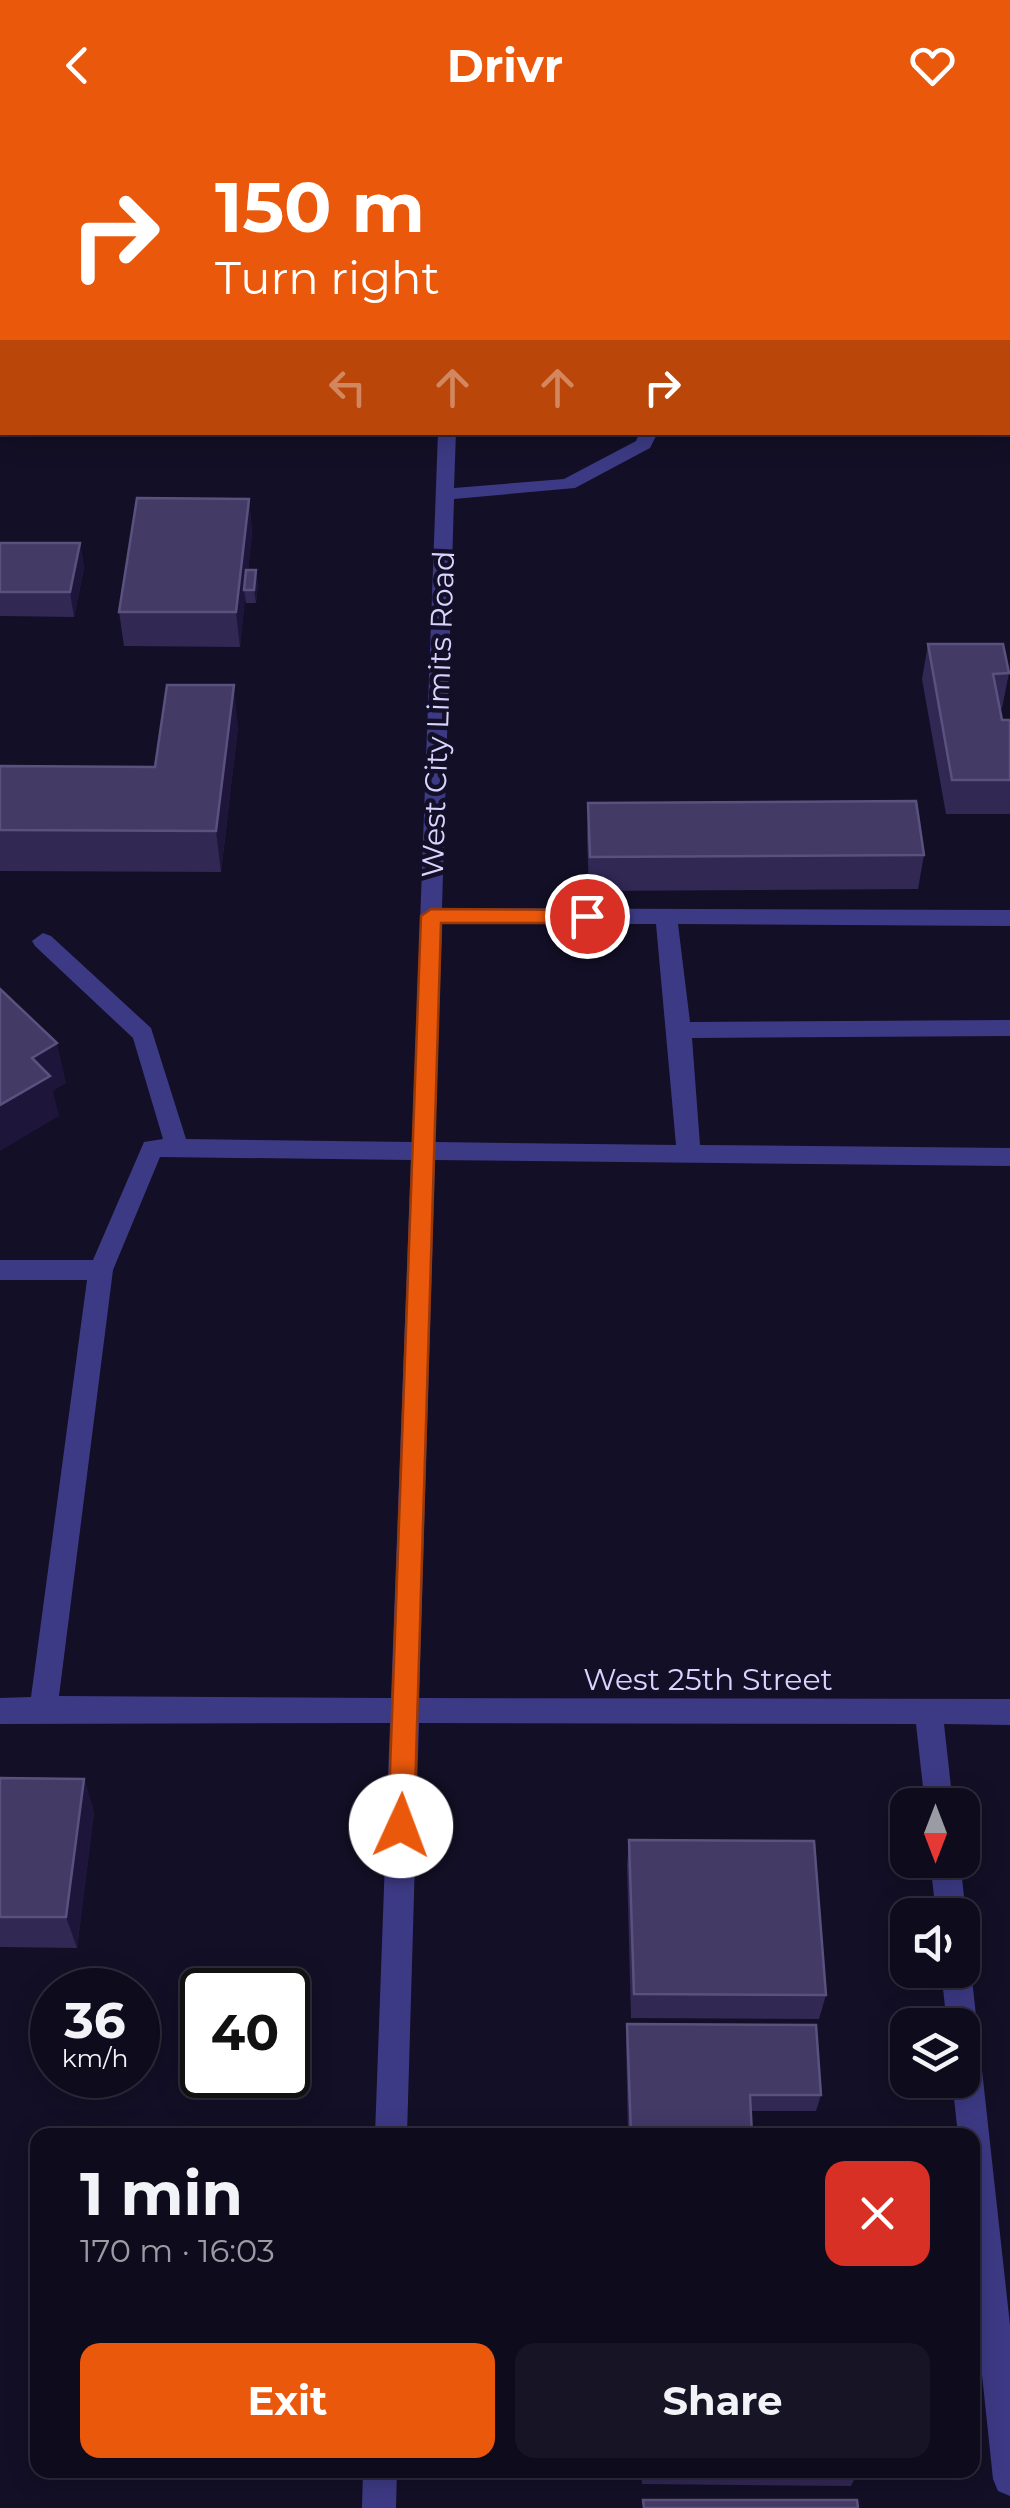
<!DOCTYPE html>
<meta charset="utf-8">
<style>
body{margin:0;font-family:Montserrat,sans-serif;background:#171425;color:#f1f3f6;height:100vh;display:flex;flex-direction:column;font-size:38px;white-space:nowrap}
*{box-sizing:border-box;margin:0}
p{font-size:32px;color:#9b9ba3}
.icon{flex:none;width:55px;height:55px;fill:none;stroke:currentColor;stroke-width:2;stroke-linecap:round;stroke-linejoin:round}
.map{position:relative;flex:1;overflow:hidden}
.sheet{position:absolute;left:30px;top:1998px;width:950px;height:350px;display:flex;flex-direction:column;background:#0e0b1c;border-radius:20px;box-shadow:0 5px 25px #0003,0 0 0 2px #2e2b3b}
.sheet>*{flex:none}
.banner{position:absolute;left:0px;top:0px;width:1010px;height:305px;box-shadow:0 5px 25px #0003,0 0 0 2px #2e2b3b;background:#ea580c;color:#fff;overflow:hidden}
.needle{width:65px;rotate:180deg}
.fabs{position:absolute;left:890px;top:1658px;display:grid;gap:20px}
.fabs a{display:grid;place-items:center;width:90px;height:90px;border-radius:20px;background:#0e0b1c;box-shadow:0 5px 25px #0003,0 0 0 2px #2e2b3b;font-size:50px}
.speed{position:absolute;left:30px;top:1838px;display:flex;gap:20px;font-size:50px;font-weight:700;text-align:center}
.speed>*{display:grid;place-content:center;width:130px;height:130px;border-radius:50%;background:#0e0b1c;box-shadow:0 5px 25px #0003,0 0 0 2px #2e2b3b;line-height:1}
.speed small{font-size:25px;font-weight:400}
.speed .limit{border:5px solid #111;border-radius:15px;background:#fff;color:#111}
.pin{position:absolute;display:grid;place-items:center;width:85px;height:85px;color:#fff;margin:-42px;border:5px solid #fff;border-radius:50%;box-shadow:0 2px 10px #0007}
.me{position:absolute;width:110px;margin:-55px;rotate:2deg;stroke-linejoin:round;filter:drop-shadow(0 0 8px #0008)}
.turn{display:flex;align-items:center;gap:35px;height:210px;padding:0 50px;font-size:45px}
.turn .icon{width:130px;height:130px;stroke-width:2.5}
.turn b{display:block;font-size:70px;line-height:85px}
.lanes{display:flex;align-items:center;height:95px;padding:0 50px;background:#0003;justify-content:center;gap:50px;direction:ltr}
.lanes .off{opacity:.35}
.round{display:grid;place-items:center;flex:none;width:105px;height:105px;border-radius:20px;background:#171425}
.summary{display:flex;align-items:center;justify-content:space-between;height:170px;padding:0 50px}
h1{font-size:60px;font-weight:700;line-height:75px}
.action{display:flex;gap:20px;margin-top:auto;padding:20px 50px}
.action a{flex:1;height:115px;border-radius:20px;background:#ea580c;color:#fff;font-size:40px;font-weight:700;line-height:115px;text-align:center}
.action a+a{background:#171425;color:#f1f3f6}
header{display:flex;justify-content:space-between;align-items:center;height:130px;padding:0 50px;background:#ea580c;color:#fff;font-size:45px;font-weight:700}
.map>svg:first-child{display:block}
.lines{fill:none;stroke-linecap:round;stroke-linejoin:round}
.minor{fill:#3d3a85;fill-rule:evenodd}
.wall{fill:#312854}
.shaded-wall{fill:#1d163a}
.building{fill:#433a66;stroke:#5a527e;stroke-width:2.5}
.route{fill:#ea580c;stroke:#983908;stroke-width:2.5}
.labels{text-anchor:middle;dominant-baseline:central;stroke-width:9;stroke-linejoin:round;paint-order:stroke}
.street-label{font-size:30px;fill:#d9d4ff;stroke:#130f26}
</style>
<header><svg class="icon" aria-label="back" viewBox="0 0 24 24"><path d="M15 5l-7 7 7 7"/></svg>Drivr<svg class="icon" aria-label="heart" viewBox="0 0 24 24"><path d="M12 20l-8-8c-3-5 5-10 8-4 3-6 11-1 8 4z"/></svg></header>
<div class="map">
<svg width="1010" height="2378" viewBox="0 0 1010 2378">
<rect width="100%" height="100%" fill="#130f26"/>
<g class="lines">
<g class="minor">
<rect x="449" y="0" width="16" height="2"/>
<path d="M586,0H602L603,2H587Z"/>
<path d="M438,302H456L454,358L564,349L636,311L640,302H658L650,318L575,358L454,369L442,778L1010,780V796L678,794L690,892L1010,890V906L692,908L700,1015L1010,1018V1036L435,1030L419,1568L1010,1569V1595L944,1594L953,1675H925L916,1594L419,1593L407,2005H375L390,1593L0,1594V1568L31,1567L87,1150H0V1130H93L144,1012L163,1009L133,908L35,816L32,811L43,803L51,806L151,898L186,1009L412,1012ZM442,794H656L676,1015L435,1012ZM160,1027L411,1030L391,1568L59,1566L113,1140Z"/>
<path d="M930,1730H960L966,1785L962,1793V1785H936Z"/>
<path d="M962,1828L971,1840L1010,2195V2366L998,2361L993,2349L972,2150V2005H958L952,1950H962V1895H947L941,1840H962Z"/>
<path d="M363,2340H397L396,2378H362Z"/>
</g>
</g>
<g class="wall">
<rect x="1008" y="17" width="2" height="104"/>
<path d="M2,86V279L0,278V96Z"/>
<path d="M249,369L252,403L248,440L258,453L256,473H246L245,467L240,517L124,516L119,482Z"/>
<path d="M0,413H80L84,438L74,487L0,486Z"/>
<path d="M928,514L1009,543L1002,578H1000L1002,590H1010V684H946L922,549Z"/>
<path d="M238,597L221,742L0,741V636L155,637Z"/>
<path d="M588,673L924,725L918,759L589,761L587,707Z"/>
<path d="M0,1648L84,1649L94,1682L77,1818L0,1817Z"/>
<path d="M629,1710L826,1865L819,1889L631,1888L627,1736Z"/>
<path d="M627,1894L821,1965L816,1981H751L752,2005H628L626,1911Z"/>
<path d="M641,2340H856L857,2344L851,2356L642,2354Z"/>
</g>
<g class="shaded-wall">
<path d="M249,369L252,403L246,460H244L245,467L240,517L236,482Z"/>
<path d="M80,413L84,438L74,487L70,462Z"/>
<path d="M256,440L258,453L256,473L254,460Z"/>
<path d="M234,555L238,597L221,742L216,701Z"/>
<path d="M57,913L66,953L53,961L59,986L0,1021V975L32,928Z"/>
<path d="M84,1649L94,1682L77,1818L66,1787Z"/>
</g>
<g class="building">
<rect x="1008" y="17" width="2" height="64"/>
<path d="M2,86V237H0V96Z"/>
<path d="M137,368L249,369L236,482H119Z"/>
<path d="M0,413H80L70,462H0Z"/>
<path d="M246,440H256L254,460H244Z"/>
<path d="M928,514H1003L1009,543L993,544L1002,590H1010V650H952Z"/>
<path d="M167,555H234L216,701L0,700V636L155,637Z"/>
<path d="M916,671L924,725L590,727L588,673Z"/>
<path d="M0,859L57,913L32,928L50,946L0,975Z"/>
<path d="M0,1648L84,1649L66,1787H0Z"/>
<path d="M629,1710L814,1711L826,1865L634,1864Z"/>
<path d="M627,1894L816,1895L821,1965H750L752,2005H631Z"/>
<path d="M644,2340H856L857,2344L644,2343Z"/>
<path d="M643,2370H857L858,2378H644Z"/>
</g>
<path class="route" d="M431,779L587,780L597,786L587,793H441L414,1696L411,1705L401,1708L392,1705L388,1696L421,786Z"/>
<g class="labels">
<g class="street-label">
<text transform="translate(438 584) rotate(-88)">West City Limits Road</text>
<text x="708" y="1549">West 25th Street</text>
</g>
</g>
</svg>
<div class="fabs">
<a><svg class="needle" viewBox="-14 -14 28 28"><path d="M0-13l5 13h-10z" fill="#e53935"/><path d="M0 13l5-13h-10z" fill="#9b9ba3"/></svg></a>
<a><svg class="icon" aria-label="sound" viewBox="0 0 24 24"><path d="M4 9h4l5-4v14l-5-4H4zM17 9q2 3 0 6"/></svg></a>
<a><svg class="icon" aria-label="layers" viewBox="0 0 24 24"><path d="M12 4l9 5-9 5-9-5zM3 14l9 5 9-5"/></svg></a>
</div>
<div class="speed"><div>36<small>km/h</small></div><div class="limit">40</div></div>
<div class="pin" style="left:587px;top:786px;background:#d93025"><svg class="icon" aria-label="arrive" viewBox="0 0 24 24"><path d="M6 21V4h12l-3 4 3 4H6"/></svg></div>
<svg class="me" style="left:401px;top:1696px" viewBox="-20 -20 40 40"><circle r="19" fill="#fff"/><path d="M0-13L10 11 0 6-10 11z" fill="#ea580c"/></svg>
<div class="banner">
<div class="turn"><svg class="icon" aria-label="right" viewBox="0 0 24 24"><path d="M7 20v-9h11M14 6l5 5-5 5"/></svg><div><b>150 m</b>Turn right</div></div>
<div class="lanes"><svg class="icon off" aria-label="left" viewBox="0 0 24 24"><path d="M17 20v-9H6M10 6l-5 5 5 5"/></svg><svg class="icon off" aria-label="ahead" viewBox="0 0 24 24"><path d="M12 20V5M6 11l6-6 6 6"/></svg><svg class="icon off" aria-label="ahead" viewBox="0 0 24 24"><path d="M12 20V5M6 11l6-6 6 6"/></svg><svg class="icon" aria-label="right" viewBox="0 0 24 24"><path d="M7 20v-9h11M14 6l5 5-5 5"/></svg></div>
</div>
<section class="sheet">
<div class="summary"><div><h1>1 min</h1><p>170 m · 16:03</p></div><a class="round" style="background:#d93025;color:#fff"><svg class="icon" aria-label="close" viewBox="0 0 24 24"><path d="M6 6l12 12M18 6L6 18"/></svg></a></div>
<div class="action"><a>Exit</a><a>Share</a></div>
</section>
</div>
